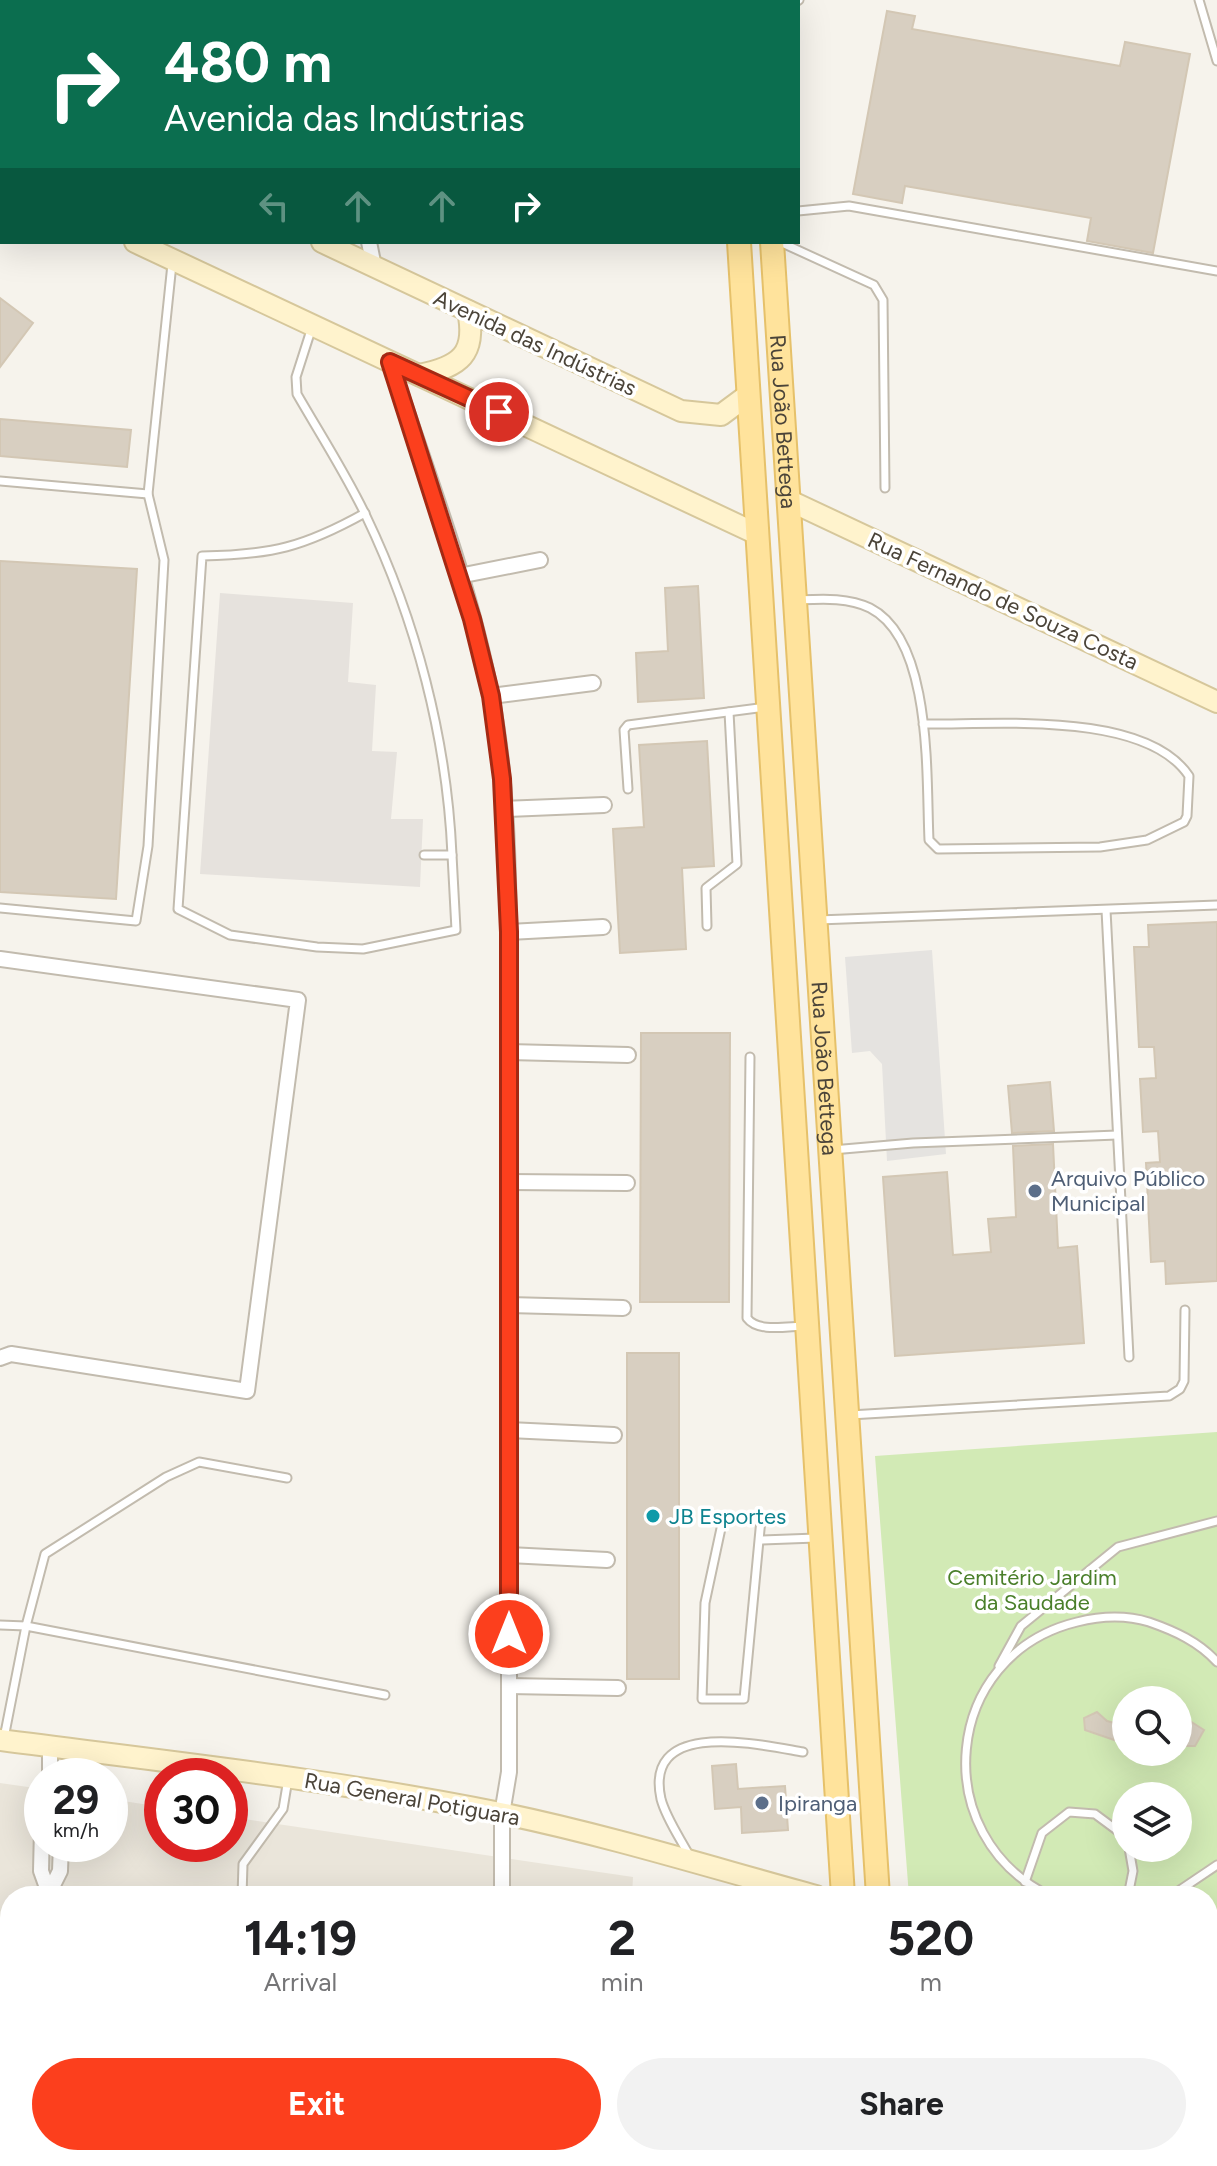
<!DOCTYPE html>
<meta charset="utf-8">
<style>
body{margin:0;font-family:Figtree,sans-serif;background:#f2f2f2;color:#202124;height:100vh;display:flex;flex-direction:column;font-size:30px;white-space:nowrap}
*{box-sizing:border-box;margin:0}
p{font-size:26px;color:#757577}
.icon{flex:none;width:44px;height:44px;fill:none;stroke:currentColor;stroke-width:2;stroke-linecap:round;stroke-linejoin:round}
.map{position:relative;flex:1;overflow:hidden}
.side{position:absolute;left:0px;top:1886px;width:1218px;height:280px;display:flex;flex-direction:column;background:#fff;border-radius:32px 32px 0 0;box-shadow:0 8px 32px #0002}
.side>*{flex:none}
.guide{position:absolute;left:0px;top:0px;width:800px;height:244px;box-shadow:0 8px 32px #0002;background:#0b6e4f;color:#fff;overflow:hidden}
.fabs{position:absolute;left:1112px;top:1686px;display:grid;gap:16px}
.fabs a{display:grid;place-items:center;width:80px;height:80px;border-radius:50%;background:#fff;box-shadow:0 8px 32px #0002;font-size:40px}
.speed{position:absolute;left:24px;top:1758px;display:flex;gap:16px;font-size:40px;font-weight:700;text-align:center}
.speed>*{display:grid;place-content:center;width:104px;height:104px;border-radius:50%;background:#fff;box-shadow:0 8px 32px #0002;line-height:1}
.speed small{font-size:20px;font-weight:400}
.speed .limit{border:12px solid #d22;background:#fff;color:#111}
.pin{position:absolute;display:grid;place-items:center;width:68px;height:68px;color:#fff;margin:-34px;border:4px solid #fff;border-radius:50%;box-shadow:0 2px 8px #0007}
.me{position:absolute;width:88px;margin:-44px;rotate:0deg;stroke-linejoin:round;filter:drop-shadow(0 0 6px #0008)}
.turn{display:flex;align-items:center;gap:28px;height:168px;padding:0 32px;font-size:36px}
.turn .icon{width:104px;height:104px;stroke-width:2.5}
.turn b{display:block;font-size:56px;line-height:68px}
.lanes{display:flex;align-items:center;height:76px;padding:0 32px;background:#0003;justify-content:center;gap:40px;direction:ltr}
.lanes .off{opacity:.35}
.eta{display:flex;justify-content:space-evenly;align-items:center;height:136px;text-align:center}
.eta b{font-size:48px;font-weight:700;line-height:56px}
.cta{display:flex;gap:16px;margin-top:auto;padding:16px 32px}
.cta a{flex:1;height:92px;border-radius:48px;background:#fc3f1d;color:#fff;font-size:32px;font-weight:700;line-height:92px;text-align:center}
.cta a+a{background:#f2f2f2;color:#202124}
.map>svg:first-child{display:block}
.residential{fill:#eae5da}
.industrial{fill:#e6e2dd}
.green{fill:#d2eab5;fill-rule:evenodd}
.parking{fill:#e5e3e0}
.building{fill:#d8cfc1;stroke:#d3c7b4;stroke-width:2}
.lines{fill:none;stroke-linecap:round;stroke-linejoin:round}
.lane-casing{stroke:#c2bbae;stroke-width:11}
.street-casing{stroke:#c2bbae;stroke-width:18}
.secondary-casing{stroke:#d6c79b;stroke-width:24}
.primary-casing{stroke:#e6c16a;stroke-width:26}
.lane{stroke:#fff;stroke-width:7}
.street{stroke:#fff;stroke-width:14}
.secondary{stroke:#fff3cd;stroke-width:20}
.primary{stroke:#ffe39c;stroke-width:22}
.route-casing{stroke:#a42913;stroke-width:20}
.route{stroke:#fc3f1d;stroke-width:14}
.service-dot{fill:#5c6f8a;stroke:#fff;stroke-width:3}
.culture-dot{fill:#0f9aa8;stroke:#fff;stroke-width:3}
.labels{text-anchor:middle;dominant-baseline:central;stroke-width:7;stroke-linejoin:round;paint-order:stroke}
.street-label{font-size:22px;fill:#4b4439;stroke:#fff}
.service-label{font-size:22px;fill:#4e5e75;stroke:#fff;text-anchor:start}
.culture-label{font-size:22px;fill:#0d838f;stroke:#fff;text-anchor:start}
.park-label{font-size:22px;fill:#4a7f2a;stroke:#fff}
</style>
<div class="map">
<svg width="1217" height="2166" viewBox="0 0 1217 2166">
<rect width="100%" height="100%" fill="#f6f3ec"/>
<path class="residential" d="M0,1783L42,1789V1844H110V1799L162,1807V1844H230V1817L633,1877L632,1896H10V2156H629V2166H0Z"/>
<g class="industrial">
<path d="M220,593L353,603L348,682L376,685L372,751L397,752L391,819H423L420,887L200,874Z"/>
<path d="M1208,2024L1217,2027V2166H928L927,2156H1208Z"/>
</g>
<g class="green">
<path d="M1217,1432V1981L1208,1979V1896H909L875,1456ZM1126,1700H1178V1752H1126ZM1126,1796H1178V1848H1126Z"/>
<path d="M991,2156H1036L1033,2166H991Z"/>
</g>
<path class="parking" d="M932,950L946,1154L887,1161L882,1064L870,1051L852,1053L845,957Z"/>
<g class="building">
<path d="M887,11L915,16L912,29L1120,66L1125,42L1190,54L1153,253L1087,241L1091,218L905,186L902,203L853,194Z"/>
<path d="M0,298L33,323L0,367Z"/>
<path d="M0,419L131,430L127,467L0,456Z"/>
<path d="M0,561L137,569L116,899L0,892Z"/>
<path d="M698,586L704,698L638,702L636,653L668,651L665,588Z"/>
<path d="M707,741L714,866L682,868L686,949L620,953L613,829L644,827L639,745Z"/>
<path d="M1217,922V1281L1166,1284L1165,1261L1151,1262L1146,1163L1160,1162L1158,1131L1143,1132L1140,1079L1156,1078L1154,1047H1139L1134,947H1149L1148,925Z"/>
<path d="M641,1033H730L729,1302H640Z"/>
<path d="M1050,1082L1054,1131L1012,1133L1008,1086Z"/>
<path d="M1053,1144L1058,1248L1077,1246L1084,1343L895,1356L883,1177L947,1172L953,1255L991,1252L988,1219L1016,1217L1013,1146Z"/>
<rect x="627" y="1353" width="52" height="326"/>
<path d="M1097,1712L1107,1721L1126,1726V1744L1085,1730L1084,1718Z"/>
<path d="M1190,1721L1204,1730L1195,1746H1178V1722Z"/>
<path d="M736,1764L738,1789L785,1786L788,1830L742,1833L741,1807L715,1809L712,1766Z"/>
</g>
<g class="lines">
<g class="lane-casing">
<g id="lane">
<path d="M1199,0L1217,61"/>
<path d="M796,2L799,0"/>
<path d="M798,211L849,206L1217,271"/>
<path d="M780,242L874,285L883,300L885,488"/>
<path d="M312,327L296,377L297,394C320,434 346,474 366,516C416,620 447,739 452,855H424"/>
<path d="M0,481L148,494"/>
<path d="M365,513C304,547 271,555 202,556L178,909L230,935L317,947L363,949L456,930L452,855"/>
<path d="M797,600C821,599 848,597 870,608C933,640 926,778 929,840L938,849L1100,847L1147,840L1184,822L1187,816L1189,776C1145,710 994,725 923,724"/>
<path d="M628,789L624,730L628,725L766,707"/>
<path d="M0,908L136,921L148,846L164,560L148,494L172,264"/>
<path d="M1106,910L1129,1357"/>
<path d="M818,920L1217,905"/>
<path d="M707,926L706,888L737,864L729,712"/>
<path d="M750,1057L747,1318C758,1333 788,1326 805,1326"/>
<path d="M832,1150L913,1143L1117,1135"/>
<path d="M850,1415L1169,1396L1180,1389L1184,1381L1185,1310"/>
<path d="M723,1519H761L744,1699H702L705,1603Z"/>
<path d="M762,1540L816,1538"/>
<path d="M0,1625L26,1626L45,1554L166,1477L199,1462L287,1478"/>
<path d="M999,1666L1021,1626L1118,1547L1217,1521"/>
<path d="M4,1738L26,1626L385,1695"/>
<path d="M689,1855C680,1838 666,1818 661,1799C643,1717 761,1745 803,1752"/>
<path d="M1025,1882L1042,1833L1069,1812L1095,1814L1126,1837"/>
<path d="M242,1896L243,1864L283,1809L288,1779"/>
<path d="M1050,1896C926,1836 942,1655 1077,1622C1101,1616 1126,1615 1149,1622C1175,1631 1199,1642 1217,1662"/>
<path d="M1128,1896L1133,1871L1129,1848"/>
<path d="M1171,1896L1217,1865"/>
<path d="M1208,2056L1217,2059"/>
<path d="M968,2156L970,2166"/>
<path d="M682,2166L706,2156"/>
</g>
</g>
<g class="street-casing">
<g id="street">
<path d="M342,0H351"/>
<path d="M369,242L374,267"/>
<path d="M390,362C426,471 469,581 491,695C506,772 508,853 509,932V1772L502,1814V1896"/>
<path d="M459,576L540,560"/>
<path d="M491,696L593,683"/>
<path d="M505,809L604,805"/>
<path d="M509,932L603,927"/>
<path d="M0,959L298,1000L247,1391L11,1354L0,1358"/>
<path d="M509,1052L628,1055"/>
<path d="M509,1182L627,1183"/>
<path d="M509,1305L623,1308"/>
<path d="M509,1430L614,1435"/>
<path d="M509,1555L607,1560"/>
<path d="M509,1686L618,1688"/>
<path d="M50,1747V1776"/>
<path d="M42,1828L41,1871L50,1896"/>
<path d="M50,1891L60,1871L61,1844"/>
<path d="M49,2166V2156"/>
<path d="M499,2166V2156"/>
</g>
</g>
<g class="secondary-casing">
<g id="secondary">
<path d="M0,90L2,91"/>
<path d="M0,179L2,180"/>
<path d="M135,242L757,534"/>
<path d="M322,242L681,411L721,415L748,395"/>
<path d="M419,375C460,367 477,354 468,311"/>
<path d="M788,500L1217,702"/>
<path d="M0,1740C169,1762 338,1780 505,1814C610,1836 713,1868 816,1896"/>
<path d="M1208,2000L1217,2003"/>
</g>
</g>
<g class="primary-casing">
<g id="primary">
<path d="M725,0V2"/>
<path d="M757,0V2"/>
<path d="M739,242L843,1896"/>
<path id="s1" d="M772,242L878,1896"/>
<path d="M867,2156L868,2166"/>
<path d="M902,2156L903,2166"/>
</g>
</g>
<use href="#lane" class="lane"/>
<use href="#street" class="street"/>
<use href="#secondary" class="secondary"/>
<use href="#primary" class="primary"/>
</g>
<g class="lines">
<g class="route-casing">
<path id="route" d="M499,412L390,362L472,619L491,696L502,779L509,932V1634"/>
</g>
<use href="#route" class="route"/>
</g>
<g class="service-dot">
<circle cx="1035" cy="1191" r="8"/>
<circle cx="762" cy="1803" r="8"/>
</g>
<circle class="culture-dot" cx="653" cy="1516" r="8"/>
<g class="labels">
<g class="street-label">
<text transform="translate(535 343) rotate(25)">Avenida das Indústrias</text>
<text stroke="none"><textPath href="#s1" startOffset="180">Rua João Bettega</textPath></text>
<text transform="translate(1003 601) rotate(25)">Rua Fernando de Souza Costa</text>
<text stroke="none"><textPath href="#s1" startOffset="828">Rua João Bettega</textPath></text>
<text transform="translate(412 1799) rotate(10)">Rua General Potiguara</text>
</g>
<g class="service-label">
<text x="1051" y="1178">Arquivo Público<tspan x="1051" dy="25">Municipal</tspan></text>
<text x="778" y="1803">Ipiranga</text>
</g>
<g class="culture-label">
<text x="669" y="1516">JB Esportes</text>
</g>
<g class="park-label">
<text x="1032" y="1577">Cemitério Jardim<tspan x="1032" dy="25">da Saudade</tspan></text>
</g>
</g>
</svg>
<div class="fabs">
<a><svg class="icon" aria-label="search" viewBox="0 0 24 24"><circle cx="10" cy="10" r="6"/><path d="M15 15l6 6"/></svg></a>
<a><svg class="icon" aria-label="layers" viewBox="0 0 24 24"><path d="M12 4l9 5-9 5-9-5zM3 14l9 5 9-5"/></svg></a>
</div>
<div class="speed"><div>29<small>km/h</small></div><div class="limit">30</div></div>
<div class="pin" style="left:499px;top:412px;background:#d93025"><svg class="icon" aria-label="arrive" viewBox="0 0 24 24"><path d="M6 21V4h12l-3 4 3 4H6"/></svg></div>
<svg class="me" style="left:509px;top:1634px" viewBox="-20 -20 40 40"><circle r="17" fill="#fc3f1d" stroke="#fff" stroke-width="3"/><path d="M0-11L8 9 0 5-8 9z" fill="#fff"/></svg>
<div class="guide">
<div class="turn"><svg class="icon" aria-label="right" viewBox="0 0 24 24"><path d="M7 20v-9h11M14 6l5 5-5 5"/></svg><div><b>480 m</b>Avenida das Indústrias</div></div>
<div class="lanes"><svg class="icon off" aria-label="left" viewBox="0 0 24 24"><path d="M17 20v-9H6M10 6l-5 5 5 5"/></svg><svg class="icon off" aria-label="ahead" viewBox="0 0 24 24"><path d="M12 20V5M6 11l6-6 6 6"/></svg><svg class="icon off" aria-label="ahead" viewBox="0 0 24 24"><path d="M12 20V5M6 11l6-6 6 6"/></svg><svg class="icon" aria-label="right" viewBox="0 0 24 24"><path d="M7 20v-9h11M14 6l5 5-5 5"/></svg></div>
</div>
<section class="side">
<div class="eta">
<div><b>14:19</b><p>Arrival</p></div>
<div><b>2</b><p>min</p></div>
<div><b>520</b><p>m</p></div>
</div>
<div class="cta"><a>Exit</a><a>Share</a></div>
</section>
</div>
